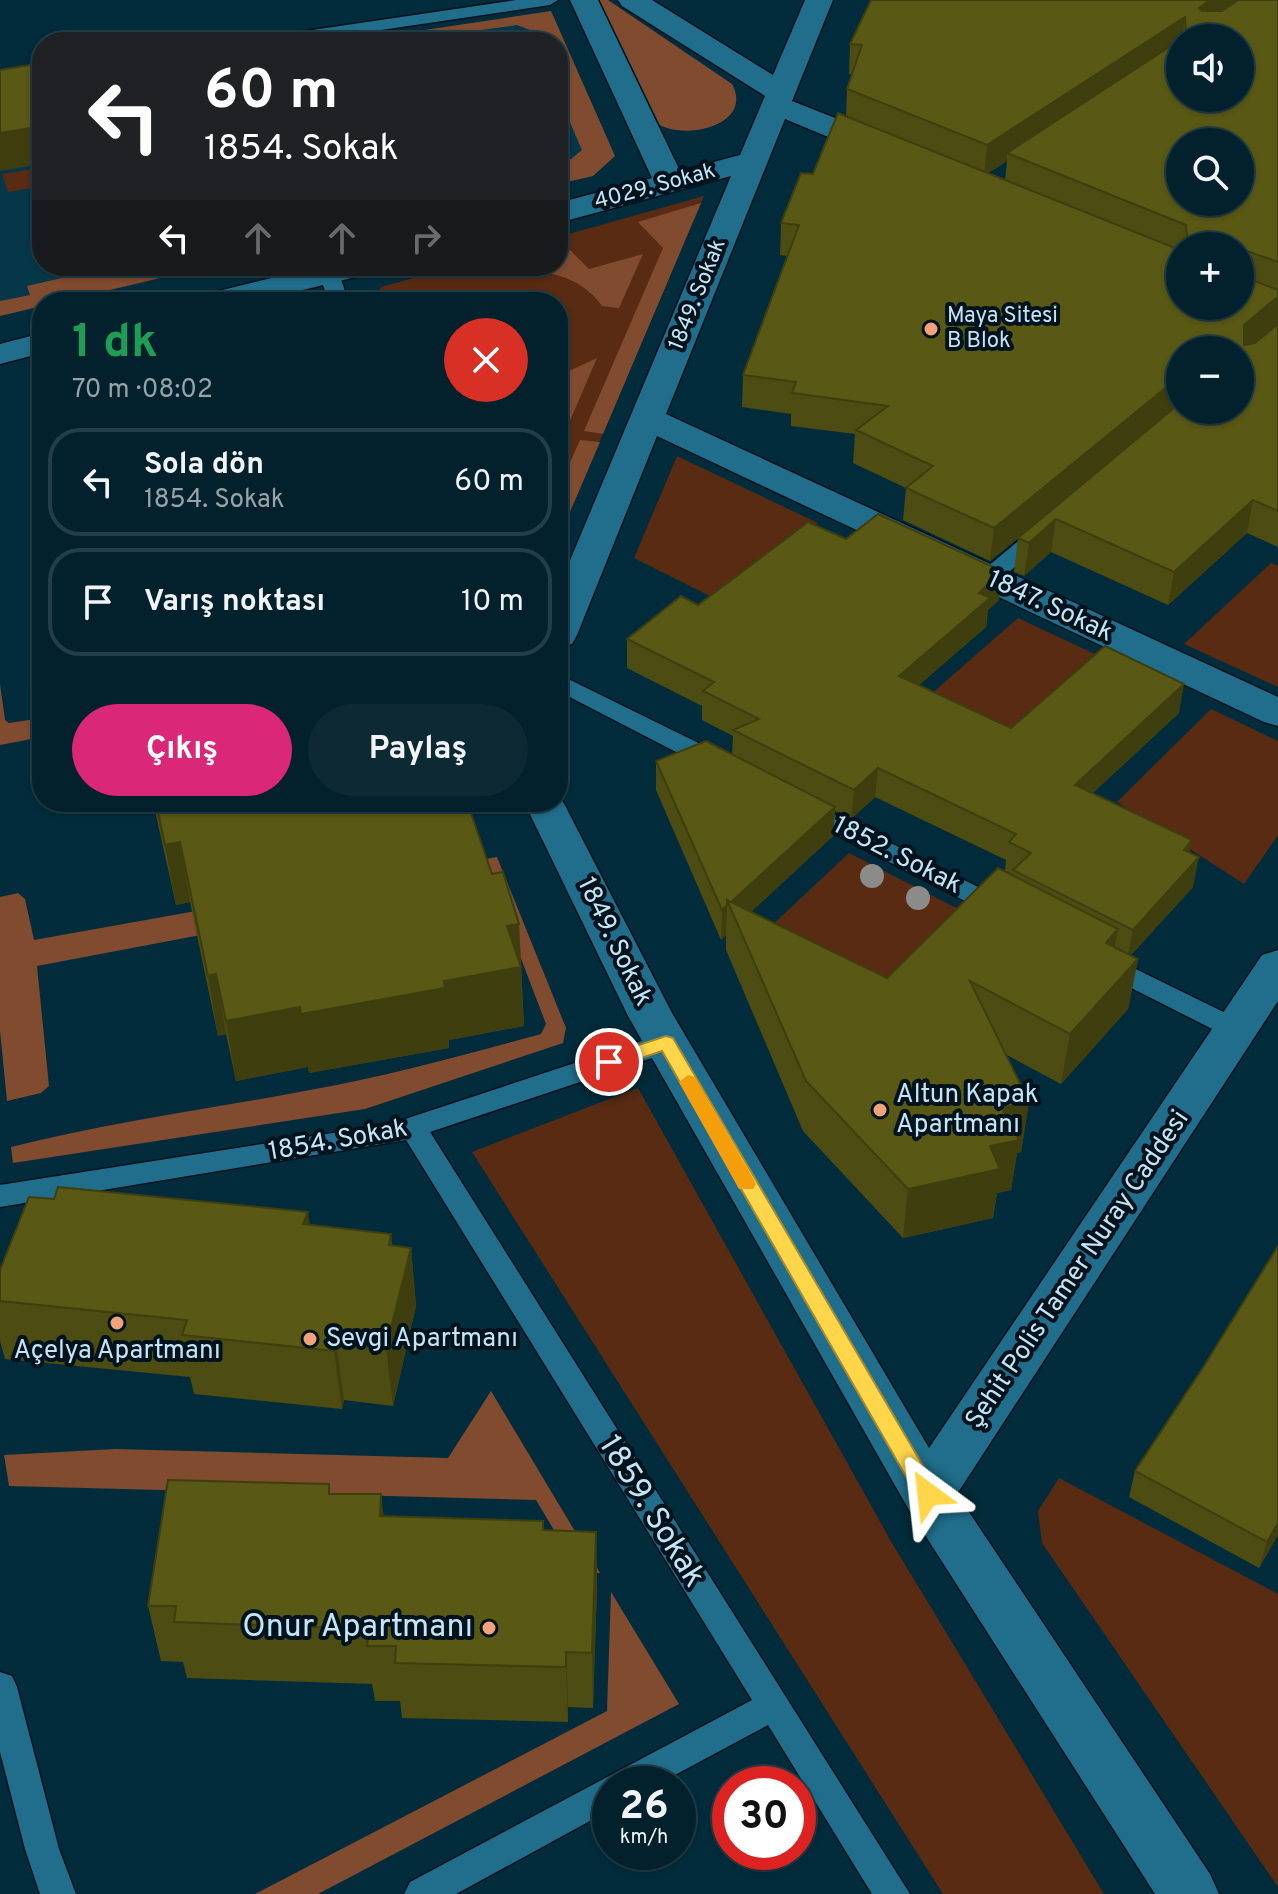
<!DOCTYPE html>
<html lang="tr">
<meta charset="utf-8">
<style>
body{margin:0;font-family:Overpass,sans-serif;background:#0c2934;color:#f1f3f6;height:100vh;display:flex;flex-direction:column;font-size:30px;white-space:nowrap}
*{box-sizing:border-box;margin:0}
p{font-size:26px;color:#96a3a9}
.icon{flex:none;width:44px;height:44px;fill:none;stroke:currentColor;stroke-width:2;stroke-linecap:round;stroke-linejoin:round}
.map{position:relative;flex:1;overflow:hidden}
.sheet{position:absolute;left:32px;top:292px;width:536px;height:520px;display:flex;flex-direction:column;background:#02212c;border-radius:32px;box-shadow:0 2px 6px #0004,0 0 0 2px #233e48}
.sheet>*{flex:none}
.top-card{position:absolute;left:32px;top:32px;width:536px;height:244px;border-radius:32px;box-shadow:0 2px 6px #0004,0 0 0 2px #233e48;background:#202124;color:#fff;overflow:hidden}
.buttons{position:absolute;left:1166px;top:24px;display:grid;gap:16px}
.buttons a{display:grid;place-items:center;width:88px;height:88px;border-radius:50%;background:#02212c;box-shadow:0 2px 6px #0004,0 0 0 2px #233e48;font-size:40px}
.speed{position:absolute;left:592px;top:1766px;display:flex;gap:16px;font-size:40px;font-weight:700;text-align:center}
.speed>*{display:grid;place-content:center;width:104px;height:104px;border-radius:50%;background:#02212c;box-shadow:0 2px 6px #0004,0 0 0 2px #233e48;line-height:1}
.speed small{font-size:20px;font-weight:400}
.speed .limit{border:12px solid #d22;background:#fff;color:#111}
.pin{position:absolute;display:grid;place-items:center;width:68px;height:68px;color:#fff;margin:-34px;border:4px solid #fff;border-radius:50%;box-shadow:0 2px 8px #0007}
.me{position:absolute;width:88px;margin:-44px;rotate:330deg;stroke-linejoin:round;filter:drop-shadow(0 0 6px #0008)}
.turn{display:flex;align-items:center;gap:28px;height:168px;padding:0 40px;font-size:36px}
.turn .icon{width:104px;height:104px;stroke-width:2.5}
.turn b{display:block;font-size:56px;line-height:68px}
.lanes{display:flex;align-items:center;height:76px;padding:0 40px;background:#0003;justify-content:center;gap:40px;direction:ltr}
.lanes .off{opacity:.35}
.round{display:grid;place-items:center;flex:none;width:84px;height:84px;border-radius:42px;background:#0c2934}
.headline{display:flex;align-items:center;justify-content:space-between;height:136px;padding:0 40px}
h1{font-size:48px;font-weight:700;line-height:60px;color:#1e9e55}
.primary-button{display:flex;gap:16px;margin-top:auto;padding:16px 40px}
.primary-button a{flex:1;height:92px;border-radius:48px;background:#db2777;color:#fff;font-size:32px;font-weight:700;line-height:92px;text-align:center}
.primary-button a+a{background:#0c2934;color:#f1f3f6}
ul{padding:0;list-style:none}
li{display:flex;align-items:center;gap:24px;height:108px;margin:0 16px 12px;padding:0 24px;border:4px solid #233e48;border-radius:32px}
li div{flex:1}
li b{display:block;font-size:30px}
li em{font-style:normal}
.map>svg:first-child{display:block}
.built{fill:#053749}
.green{fill:#582b12}
.forest{fill:#804b2f}
.lines{fill:none;stroke-linecap:round;stroke-linejoin:round}
.service-casing{stroke:#00131c;stroke-width:3}
.minor-casing{stroke:#00131c;stroke-width:3}
.service{fill:#206e8b;fill-rule:evenodd}
.minor{fill:#206e8b;fill-rule:evenodd}
.tree{fill:#8b8b89}
.wall{fill:#4d4c12;fill-rule:evenodd}
.shaded-wall{fill:#3f3e0f}
.building{fill:#5a5815;stroke:#3f3e0f;stroke-width:2;fill-rule:evenodd}
.route{fill:#ffd54a;stroke:#a68a30;stroke-width:2}
.slow{fill:#f59e0b}
.poi-dot{fill:#f0a27a;stroke:#00131c;stroke-width:3}
.labels{text-anchor:middle;dominant-baseline:central;stroke-width:8;stroke-linejoin:round;paint-order:stroke}
.far-street-label{font-size:22px;fill:#c3e6f6;stroke:#00131c}
.far-poi-label{font-size:22px;fill:#c3e6f6;stroke:#00131c;text-anchor:start}
.street-label{font-size:26px;fill:#c3e6f6;stroke:#00131c}
.poi-label{font-size:26px;fill:#c3e6f6;stroke:#00131c;text-anchor:start}
.near-street-label{font-size:32px;fill:#c3e6f6;stroke:#00131c}
.near-poi-label{font-size:32px;fill:#c3e6f6;stroke:#00131c;text-anchor:end}
</style>
<div class="map">
<svg width="1278" height="1894" viewBox="0 0 1278 1894">
<rect width="100%" height="100%" fill="#022c3b"/>
<g class="built">
<path d="M551,11L615,156L593,176L558,184V42H345Z"/>
<path d="M42,87V266H213L60,302H42V306L0,316V93Z"/>
</g>
<g class="green">
<path d="M40,168L42,186L8,192L2,174Z"/>
<path d="M704,196L558,539V302H372L381,287L456,266H558V237Z"/>
<path d="M677,456L818,523L716,599L634,558Z"/>
<path d="M1271,563L1278,566V687L1184,644Z"/>
<path d="M1018,618L1099,656L1001,742L922,702Z"/>
<path d="M1211,709L1278,741V835L1244,884L1117,802Z"/>
<path d="M849,853L970,915L879,1007L754,942Z"/>
<path d="M638,1088L892,1543L1104,1894H943L472,1152Z"/>
<path d="M1059,1478L1278,1594V1887L1042,1543L1038,1511Z"/>
</g>
<g class="forest">
<path d="M598,0H608L732,84C754,125 685,141 658,124Z"/>
<path d="M551,11L615,156L593,176L558,184V162L571,159L582,150L558,95V42H536L530,30L517,25L398,42H345Z"/>
<path d="M701,203L603,434L584,431L663,248L638,222Z"/>
<path d="M563,243L589,269L643,254L619,308L602,306C578,272 537,269 499,269L497,266H558V244Z"/>
<path d="M114,266H183L185,272L60,302H42V306L0,316V301L30,295L27,286Z"/>
<path d="M597,358L566,430L558,429V376Z"/>
<path d="M580,440L600,442L558,540V489Z"/>
<path d="M0,684L5,720L9,723L42,718V737L0,745Z"/>
<path d="M497,857L566,1028L563,1043L365,1109L13,1163L11,1147C110,1122 210,1109 310,1090C388,1076 464,1055 541,1034L546,1024L491,880L37,966L49,1086L41,1093L7,1101L0,1031V897L18,893L25,899L34,940Z"/>
<path d="M491,1391L600,1573L579,1572L536,1500L9,1486L4,1455L115,1449L448,1458Z"/>
<path d="M611,1592L679,1704L318,1894H255L607,1711Z"/>
</g>
<g class="lines">
<g class="service-casing">
<g id="service">
<path d="M516,0H558L550,5L300,42H256L265,37Z"/>
<path d="M329,268L339,274L349,302H329L319,274Z"/>
<path d="M1043,525L1054,532L1051,537L996,583H980L977,578L980,573L1035,527Z"/>
<path d="M558,674L727,757L730,763L727,769H709L558,691Z"/>
<path d="M803,799L1012,904L1016,910L1012,916L1003,919L994,916L794,813L791,807L794,801Z"/>
<path d="M1105,954L1246,1023L1250,1030L1246,1037L1237,1040L1228,1037L1096,970L1092,963L1096,956Z"/>
<path d="M666,1033L676,1036L679,1043L676,1050L430,1132L910,1894H872L768,1725L658,1784H610V1810L456,1894H404L410,1882L752,1700L406,1140L0,1207V1185L390,1124Z"/>
<path d="M0,1672L12,1676L17,1687L59,1849L76,1894H40L25,1849L0,1752Z"/>
</g>
</g>
<g class="minor-casing">
<g id="minor">
<path d="M570,0H598L680,171L740,155L765,96L622,6L618,0H652L773,75L805,0H833L792,101L896,142L900,149L896,156L885,158L874,156L785,119L666,414L1278,697V726L1264,722L657,436L577,635L572,644L558,647V589L731,176L558,223V203L652,178Z"/>
<path d="M320,266H376L372,273L254,302H197L202,295Z"/>
<path d="M42,333V353L0,364V344Z"/>
<path d="M558,792L672,1013L929,1448L1262,955L1278,950V1001L957,1494L1210,1874L1219,1894H1155L909,1510L628,1016L524,802H558Z"/>
</g>
</g>
<use href="#service" class="service"/>
<use href="#minor" class="minor"/>
</g>
<g class="tree">
<circle cx="872" cy="876" r="12"/>
<circle cx="918" cy="898" r="12"/>
</g>
<g class="wall">
<path d="M1278,0V547L1247,533L1168,605L1051,552L1024,576L1014,572L1018,538L1091,478L990,561L903,520L906,488L853,463L855,434L791,426V414L742,407L743,375L788,256L780,255L781,223L813,174L846,116L847,89L852,74H849L850,44ZM1007,161L1005,180L988,173ZM1180,246H1240L1180,306ZM1180,350H1240L1180,410Z"/>
<path d="M846,539L999,600L988,610L986,627L919,685L1011,728L1179,713L1093,793L1192,840L1189,853L1193,887L1131,955L1138,959L1128,1009L1061,1084L1005,1054L1029,1102L1021,1152L1017,1153L1011,1190L997,1193L993,1218L903,1238L803,1131L726,950V935L721,940L656,790V761L732,755L733,736L702,720V706L627,668V639L698,605ZM875,797L1006,860L1005,871L1013,875L887,978L751,912L833,836L835,811L851,819Z"/>
<path d="M153,802H467L492,874L519,924L524,1026L449,1040V1048L309,1073L308,1067L236,1081L226,1034L218,1036L190,902L176,905Z"/>
<path d="M310,1225L391,1234L392,1246L411,1248L416,1306L393,1406L344,1400L342,1409L194,1394L190,1377L5,1359L0,1341V1270Z"/>
<path d="M1278,1246V1535L1259,1568L1129,1497L1135,1471L1204,1366Z"/>
<path d="M331,1494L384,1516L543,1530L596,1532L597,1588L593,1708L568,1707V1722L402,1718L400,1701H375L372,1684L187,1678L183,1662L161,1661L148,1606Z"/>
</g>
<g class="shaded-wall">
<path d="M1210,0H1247L1194,38L1199,8Z"/>
<path d="M1185,17L1182,38H1180V47L1007,153V161L984,176L987,145Z"/>
<path d="M42,126V164L0,171V133Z"/>
<path d="M1247,251L1241,282L1243,253Z"/>
<path d="M1278,298V329L1240,355L1244,325L1275,299Z"/>
<path d="M1180,376V394L1178,406L990,561L994,528Z"/>
<path d="M1253,500L1247,533L1168,605L1174,572Z"/>
<path d="M1056,519L1051,552L1024,576L1029,543Z"/>
<path d="M1002,571L999,600L988,610L986,627L896,705L899,676L979,593Z"/>
<path d="M1184,684L1179,713L1070,814L1075,785Z"/>
<path d="M878,768L875,797L851,819L854,790Z"/>
<path d="M835,807L833,836L738,924L729,904Z"/>
<path d="M1192,840L1186,870L1184,850Z"/>
<path d="M180,842L190,902L176,905L165,845Z"/>
<path d="M1199,857L1193,887L1127,959L1133,930Z"/>
<path d="M727,905L726,935L721,940L722,910Z"/>
<path d="M519,924L524,1026L449,1040V1048L309,1073L308,1067L236,1081L226,1021L444,981L507,926Z"/>
<path d="M1118,929L1109,979L1106,943Z"/>
<path d="M1138,959L1128,1009L1061,1084L1070,1034Z"/>
<path d="M216,974L226,1034L218,1036L208,976Z"/>
<path d="M1029,1102L1021,1152L1017,1153L1011,1190L997,1193L993,1218L903,1238L908,1189L990,1146L1002,1108Z"/>
<path d="M308,1212L316,1271L303,1224Z"/>
<path d="M411,1248L416,1306L393,1406L386,1348Z"/>
<path d="M336,1342L344,1400L342,1409L334,1351Z"/>
<path d="M381,1494L388,1551L380,1516Z"/>
<path d="M1278,1523V1535L1259,1568L1267,1542Z"/>
<path d="M596,1532L597,1588L593,1708L592,1653Z"/>
<path d="M566,1652L568,1707V1722L566,1667Z"/>
</g>
<g class="building">
<path d="M871,0H1210L1199,8L1202,11H1222L1238,0H1278V262L1247,251L1243,253L1241,276L1278,290V298L1275,299L1244,325V345L1255,343L1278,324V511L1253,500L1174,572L1056,519L1029,543L1018,538L1180,403V410H1240V350H1180V376L994,528L906,488L933,466L856,430L888,406L792,393L796,382L743,375L799,225L781,223L801,173L813,174L838,113L1180,250V306H1240V246H1188L1186,225L1007,153L1180,40V98H1240V38H1182L1186,36L1185,17L987,145L847,89L862,45L850,44ZM1180,142H1240V202H1180Z"/>
<path d="M42,63V126L0,133V70Z"/>
<path d="M288,294L291,302H216L238,299L239,301Z"/>
<path d="M878,514L1002,571L979,593L990,598L899,676L1011,728L1105,646L1184,684L1075,785L1192,840L1184,850L1199,857L1133,930L1013,870L1031,853L1009,842L1016,834L878,768L854,790L733,730L759,719L703,691L714,682L627,639L681,596L698,605L808,522L846,539Z"/>
<path d="M706,741L835,807L731,902L727,900V905L722,910L656,761Z"/>
<path d="M156,802H467L492,874L503,872L519,924L507,926L521,967L444,981L445,988L301,1014L300,1007L226,1021L216,974L208,976L180,842L165,845Z"/>
<path d="M998,868L1118,929L1106,943L1138,959L1070,1034L970,981L1029,1102L1002,1108L1019,1140L990,1146L1000,1169L908,1189L806,1081L727,900L887,978Z"/>
<path d="M58,1187L308,1212L303,1224L391,1234L389,1245L411,1248L386,1348L336,1342L334,1351L182,1335L187,1320L0,1301V1270L29,1197L54,1199Z"/>
<path d="M1278,1246V1523L1267,1542L1135,1471L1204,1366Z"/>
<path d="M168,1480L329,1484V1494H381L380,1516L543,1521V1530L596,1532L592,1653L566,1652V1667L395,1663L396,1646H367L369,1629L174,1622L176,1606H148Z"/>
</g>
<path class="route" d="M666,1036L673,1038L936,1488L939,1494L936,1501L928,1504L920,1501L662,1051L609,1069L599,1062L602,1057Z"/>
<path class="slow" d="M688,1075L695,1077L753,1178L756,1184L753,1189H739L679,1082Z"/>
<g class="poi-dot">
<circle cx="931" cy="329" r="8"/>
<circle cx="880" cy="1110" r="8"/>
<circle cx="117" cy="1323" r="8"/>
<circle cx="310" cy="1339" r="8"/>
<circle cx="489" cy="1628" r="8"/>
</g>
<g class="labels">
<g class="far-street-label">
<text transform="translate(655 187) rotate(-15)">4029. Sokak</text>
<text transform="translate(698 295) rotate(-68)">1849. Sokak</text>
</g>
<g class="far-poi-label">
<text x="947" y="316">Maya Sitesi<tspan x="947" dy="25">B Blok</tspan></text>
</g>
<g class="street-label">
<text transform="translate(1050 607) rotate(25)">1847. Sokak</text>
<text transform="translate(897 856) rotate(27)">1852. Sokak</text>
<text transform="translate(614 942) rotate(64)">1849. Sokak</text>
<text transform="translate(338 1141) rotate(-10)">1854. Sokak</text>
<text transform="translate(1078 1270) rotate(-56)">Şehit Polis Tamer Nuray Caddesi</text>
</g>
<g class="poi-label">
<text x="896" y="1095">Altun Kapak<tspan x="896" dy="30">Apartmanı</tspan></text>
<text x="326" y="1339">Sevgi Apartmanı</text>
<text x="117" y="1351" text-anchor="middle">Açelya Apartmanı</text>
</g>
<g class="near-street-label">
<text transform="translate(651 1512) rotate(58)">1859. Sokak</text>
</g>
<g class="near-poi-label">
<text x="473" y="1628">Onur Apartmanı</text>
</g>
</g>
</svg>
<div class="buttons">
<a><svg class="icon" aria-label="sound" viewBox="0 0 24 24"><path d="M4 9h4l5-4v14l-5-4H4zM17 9q2 3 0 6"/></svg></a>
<a><svg class="icon" aria-label="search" viewBox="0 0 24 24"><circle cx="10" cy="10" r="6"/><path d="M15 15l6 6"/></svg></a>
<a>+</a>
<a>−</a>
</div>
<div class="speed"><div>26<small>km/h</small></div><div class="limit">30</div></div>
<div class="pin" style="left:609px;top:1062px;background:#d93025"><svg class="icon" aria-label="arrive" viewBox="0 0 24 24"><path d="M6 21V4h12l-3 4 3 4H6"/></svg></div>
<svg class="me" style="left:928px;top:1494px" viewBox="-20 -20 40 40"><path d="M0-17L14 15 0 8-14 15z" fill="#ffd54a" stroke="#fff" stroke-width="4"/></svg>
<div class="top-card">
<div class="turn"><svg class="icon" aria-label="left" viewBox="0 0 24 24"><path d="M17 20v-9H6M10 6l-5 5 5 5"/></svg><div><b>60 m</b>1854. Sokak</div></div>
<div class="lanes"><svg class="icon" aria-label="left" viewBox="0 0 24 24"><path d="M17 20v-9H6M10 6l-5 5 5 5"/></svg><svg class="icon off" aria-label="ahead" viewBox="0 0 24 24"><path d="M12 20V5M6 11l6-6 6 6"/></svg><svg class="icon off" aria-label="ahead" viewBox="0 0 24 24"><path d="M12 20V5M6 11l6-6 6 6"/></svg><svg class="icon off" aria-label="right" viewBox="0 0 24 24"><path d="M7 20v-9h11M14 6l5 5-5 5"/></svg></div>
</div>
<section class="sheet">
<div class="headline"><div><h1>1 dk</h1><p>70 m · 08:02</p></div><a class="round" style="background:#d93025;color:#fff"><svg class="icon" aria-label="close" viewBox="0 0 24 24"><path d="M6 6l12 12M18 6L6 18"/></svg></a></div>
<ul>
<li><svg class="icon" aria-label="left" viewBox="0 0 24 24"><path d="M17 20v-9H6M10 6l-5 5 5 5"/></svg><div><b>Sola dön</b><p>1854. Sokak</p></div><em>60 m</em></li>
<li><svg class="icon" aria-label="arrive" viewBox="0 0 24 24"><path d="M6 21V4h12l-3 4 3 4H6"/></svg><div><b>Varış noktası</b></div><em>10 m</em></li>
</ul>
<div class="primary-button"><a>Çıkış</a><a>Paylaş</a></div>
</section>
</div>
